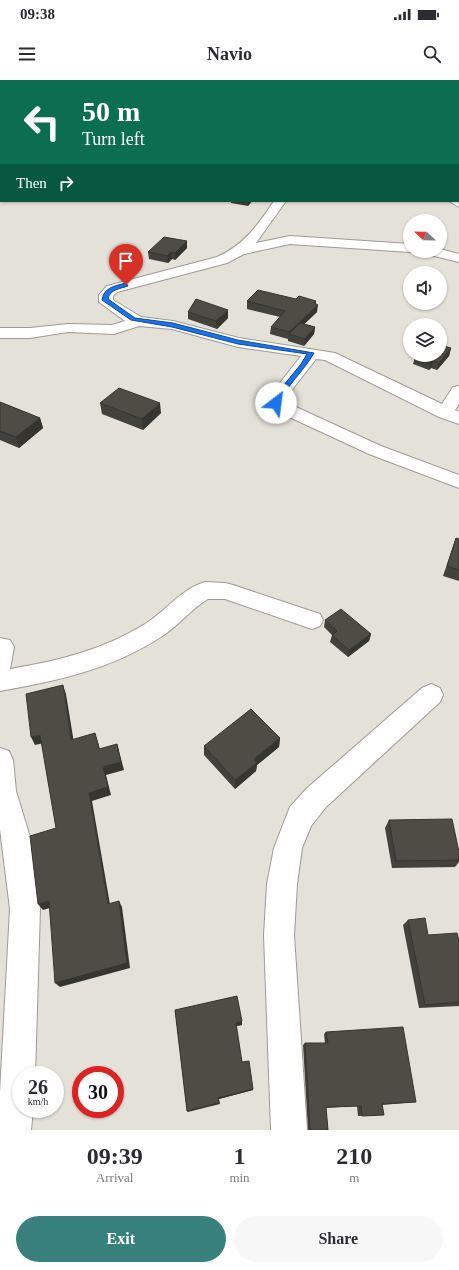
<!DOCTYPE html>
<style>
body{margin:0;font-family:Georgia,serif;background:#f7f7f7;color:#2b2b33;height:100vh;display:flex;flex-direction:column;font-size:15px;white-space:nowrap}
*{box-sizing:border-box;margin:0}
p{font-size:13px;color:#7c7c81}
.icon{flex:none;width:22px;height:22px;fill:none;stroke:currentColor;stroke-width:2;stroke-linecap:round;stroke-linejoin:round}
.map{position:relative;height:1050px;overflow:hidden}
.details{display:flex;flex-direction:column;background:#fff;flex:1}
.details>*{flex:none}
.banner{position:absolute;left:0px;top:0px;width:459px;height:122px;box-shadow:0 1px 3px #0004;background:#0b6e4f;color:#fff;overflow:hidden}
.needle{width:26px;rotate:292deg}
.tools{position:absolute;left:403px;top:134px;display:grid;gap:8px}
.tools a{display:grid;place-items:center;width:44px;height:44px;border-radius:50%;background:#fff;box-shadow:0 1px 3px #0004;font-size:20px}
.speed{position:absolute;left:12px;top:986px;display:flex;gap:8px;font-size:20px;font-weight:700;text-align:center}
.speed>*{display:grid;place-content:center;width:52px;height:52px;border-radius:50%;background:#fff;box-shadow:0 1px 3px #0004;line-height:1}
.speed small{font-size:10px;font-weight:400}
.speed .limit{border:6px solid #d22;background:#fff;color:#111}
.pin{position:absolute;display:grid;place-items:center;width:34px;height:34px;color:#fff;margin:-41px -17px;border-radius:50% 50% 50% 0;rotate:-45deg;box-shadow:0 0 4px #0007}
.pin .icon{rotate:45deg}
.me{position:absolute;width:44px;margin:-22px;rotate:30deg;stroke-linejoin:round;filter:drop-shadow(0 0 3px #0008)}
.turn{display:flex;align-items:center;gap:14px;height:84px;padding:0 16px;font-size:18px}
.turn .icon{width:52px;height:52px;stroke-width:2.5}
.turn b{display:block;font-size:28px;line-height:34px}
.then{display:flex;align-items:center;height:38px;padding:0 16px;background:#0003;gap:8px;font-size:15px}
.eta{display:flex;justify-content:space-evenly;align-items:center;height:68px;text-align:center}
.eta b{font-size:24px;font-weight:800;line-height:28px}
.button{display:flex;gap:8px;margin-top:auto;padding:8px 16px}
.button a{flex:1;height:46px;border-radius:24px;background:#38807c;color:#fff;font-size:16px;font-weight:800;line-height:46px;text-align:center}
.button a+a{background:#f7f7f7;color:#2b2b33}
.status{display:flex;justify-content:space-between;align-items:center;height:28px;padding:0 20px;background:#fff;direction:ltr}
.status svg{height:11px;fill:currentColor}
header{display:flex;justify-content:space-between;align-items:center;height:52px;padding:0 16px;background:#fff;font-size:18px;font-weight:800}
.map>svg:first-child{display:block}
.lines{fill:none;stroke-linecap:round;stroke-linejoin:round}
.minor-casing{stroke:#9e9b94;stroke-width:2}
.minor{fill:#fff;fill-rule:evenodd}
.wall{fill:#42423c}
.shaded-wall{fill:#363631}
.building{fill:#4d4d46;stroke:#363631}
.route{fill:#1a73e8;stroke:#114b97}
</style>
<div class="status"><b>09:38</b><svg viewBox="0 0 49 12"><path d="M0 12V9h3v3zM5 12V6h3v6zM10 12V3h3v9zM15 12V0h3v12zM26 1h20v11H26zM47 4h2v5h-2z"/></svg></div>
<header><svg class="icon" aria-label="menu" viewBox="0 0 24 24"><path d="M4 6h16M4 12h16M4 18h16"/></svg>Navio<svg class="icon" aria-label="search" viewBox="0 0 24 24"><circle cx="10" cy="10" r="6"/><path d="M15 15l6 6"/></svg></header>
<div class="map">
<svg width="459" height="1050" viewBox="0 0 459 1050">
<rect width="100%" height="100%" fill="#e4e1d9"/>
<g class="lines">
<g class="minor-casing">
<g id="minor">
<path d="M453,0H459V3L458,1Z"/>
<path d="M0,68H1L0,75Z"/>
<path d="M458,68H459L458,76Z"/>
<rect x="458" y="95" width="1" height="7"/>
<path d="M458,118L459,127L449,121H458Z"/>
<path d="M274,121H286L256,163L290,156L410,164V171H413L410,172L290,164L244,174L227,183L117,212L113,216V220L141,237L173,241L239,258L335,273L442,324L453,307L459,306V324L455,330L459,332V344L439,337L325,280L316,279L284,320L285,322L381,366L459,395V408L369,374L272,329L268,320L269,317L301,276L238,267L172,249L139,246L114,254L68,252L30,258H0V248H30L68,244L112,245L125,241L99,222V215L107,206L217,177C244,165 258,145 274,121Z"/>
<path d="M440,169L459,174V182L426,174L425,171H440Z"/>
<path d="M205,502L225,503L233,505L320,534L323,540L320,546L312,549L225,519H208C191,529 178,546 161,557C112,589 57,601 0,611V558L10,560L14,567L10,589C58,581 103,570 145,544C166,531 181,509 205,502Z"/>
<path d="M431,604L440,608L443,615L440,622L326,727L311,746L302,768L297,804L294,855L307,1050H271L264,855L267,804L274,768L286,737L290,727L306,709L422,608Z"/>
<path d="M0,668L9,671L13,680L16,711L30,757L40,829L35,995H21V1029H33L31,1050H0V1013L10,829L0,749Z"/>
</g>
</g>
<use href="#minor" class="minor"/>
</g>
<g class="wall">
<path d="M231,121H252L248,126L231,123Z"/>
<path d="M187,168L175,180L172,179L168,183L149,179L148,172Z"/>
<path d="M296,219L316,221V224L317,232L304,244L315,247L314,254L304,266L288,261V259L270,254L271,247L280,237L247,229V221Z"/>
<path d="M188,232L228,238L217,249L188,239Z"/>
<path d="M451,268L449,276L437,290L431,288L429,290L413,284L415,277Z"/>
<path d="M0,322L40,338L43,348L19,368L0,360Z"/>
<path d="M100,323L161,333L143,350L102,334Z"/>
<path d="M456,458L459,459V501L443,496Z"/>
<path d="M325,540L371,554L369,561L348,577L330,562L332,555L324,547Z"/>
<path d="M280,658L279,667L257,685L256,691L235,709L204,675V666Z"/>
<path d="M389,740L459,772V782L455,787L392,788L385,748Z"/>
<path d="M408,840L428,855L459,861V926L419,928L403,845Z"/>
<path d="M175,930L242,945L236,946L242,982L253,1009V1010L219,1019L220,1024L188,1032L187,1031Z"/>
<path d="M326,952L416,1022L382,1025L380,1035L358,1036L357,1026L326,1028L328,1050H308L303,965L305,963H325L324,954Z"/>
</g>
<g class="shaded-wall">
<path d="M244,0H252L250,1H243Z"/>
<path d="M248,121H252L248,126Z"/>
<path d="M187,161V168L175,180V173Z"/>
<path d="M171,172L172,179L168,183L167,176Z"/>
<path d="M316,221V227L318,225L317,232L293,255L289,254V252Z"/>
<path d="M228,230V238L217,249L216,241Z"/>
<path d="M315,247L314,254L304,266L305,259Z"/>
<path d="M451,268L449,276L437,290L439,283Z"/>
<path d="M433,281L431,288L429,290L431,282Z"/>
<path d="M160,323L161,333L143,350L142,339Z"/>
<path d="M40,338L43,348L19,368L16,357Z"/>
<path d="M371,554L369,561L348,577L349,570Z"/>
<path d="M63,605L66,614L75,669L71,660Z"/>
<path d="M95,653L98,662L102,677L99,669Z"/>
<path d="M40,655L44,663L35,665L31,657Z"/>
<path d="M280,658L279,667L257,685L256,691L235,709V700L254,679Z"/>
<path d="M117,664L124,690L106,695L111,715L92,721L111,830L108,824L89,713Z"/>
<path d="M49,821L53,827L43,830L38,824Z"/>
<path d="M119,821L122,827L130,888L60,907L55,903Z"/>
<path d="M242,941V945L236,946V943Z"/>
<path d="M253,1009V1010L219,1019L218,1018Z"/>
</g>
<g class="building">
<path d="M215,0H234L233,1H215Z"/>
<rect x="262" y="0" width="18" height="1"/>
<path d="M164,157L187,161L175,173L171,172L167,176L148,172Z"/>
<path d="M258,210L296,219L299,216L316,221L314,223L318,225L289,252L271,247L285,231L247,221Z"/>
<path d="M196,219L228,230L216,241L188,232Z"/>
<path d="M300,243L315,247L305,259L289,254Z"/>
<path d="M440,265L451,268L439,283L433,281L431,282L415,277L416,275H440Z"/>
<path d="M119,308L160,323L142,339L100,323Z"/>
<path d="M0,322L40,338L16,357L0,351Z"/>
<path d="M456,458L459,459V490L447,486Z"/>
<path d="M341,529L371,554L349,570L332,555L337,551L325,540Z"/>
<path d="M63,605L71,660L95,653L99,669L117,664L121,682L103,687L108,707L89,713L108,824L119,821L127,883L55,903L49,821L38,824L30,756L56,748L40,655L31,657L26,614Z"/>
<path d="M251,629L280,658L254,679L257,683L235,700L204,666Z"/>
<path d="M452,739L459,772V780L396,781L389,740Z"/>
<path d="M425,838L428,855L457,853L459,861V922L425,925L408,840Z"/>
<path d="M237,916L242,941L236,943L242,982L249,981L253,1009L218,1018L219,1023L187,1031L175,930Z"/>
<path d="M403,947L416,1022L382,1024L384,1035L362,1036L361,1026L326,1027L328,1050H310L305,963H328L326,952Z"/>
</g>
<path class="route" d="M126,203L128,206C120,209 110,209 108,219L135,238L173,243L238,260L314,273C304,291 286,306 279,324H274V317L301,284L307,274L238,264L172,247L131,240L102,220C104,207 115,206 126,203Z"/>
</svg>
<div class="tools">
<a><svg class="needle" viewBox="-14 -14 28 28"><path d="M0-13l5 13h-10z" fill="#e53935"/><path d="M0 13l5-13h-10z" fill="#7c7c81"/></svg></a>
<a><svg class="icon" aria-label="sound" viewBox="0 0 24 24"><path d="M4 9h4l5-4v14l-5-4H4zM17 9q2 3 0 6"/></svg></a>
<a><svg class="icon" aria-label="layers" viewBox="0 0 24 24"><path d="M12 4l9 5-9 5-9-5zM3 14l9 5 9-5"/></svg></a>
</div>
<div class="speed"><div>26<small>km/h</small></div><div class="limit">30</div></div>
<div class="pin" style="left:126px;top:205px;background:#d93025"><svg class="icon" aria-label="arrive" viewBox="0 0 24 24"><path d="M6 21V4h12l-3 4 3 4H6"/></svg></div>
<svg class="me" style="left:276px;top:323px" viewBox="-20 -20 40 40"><circle r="19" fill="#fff"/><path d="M0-13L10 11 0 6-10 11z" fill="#1a73e8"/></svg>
<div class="banner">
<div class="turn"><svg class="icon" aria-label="left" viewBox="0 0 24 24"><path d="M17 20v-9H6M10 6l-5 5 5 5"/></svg><div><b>50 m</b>Turn left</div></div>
<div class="then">Then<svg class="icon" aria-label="right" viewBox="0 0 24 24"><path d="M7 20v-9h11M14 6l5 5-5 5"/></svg></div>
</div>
</div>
<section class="details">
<div class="eta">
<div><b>09:39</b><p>Arrival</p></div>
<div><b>1</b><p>min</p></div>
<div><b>210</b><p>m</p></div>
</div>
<div class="button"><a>Exit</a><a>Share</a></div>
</section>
